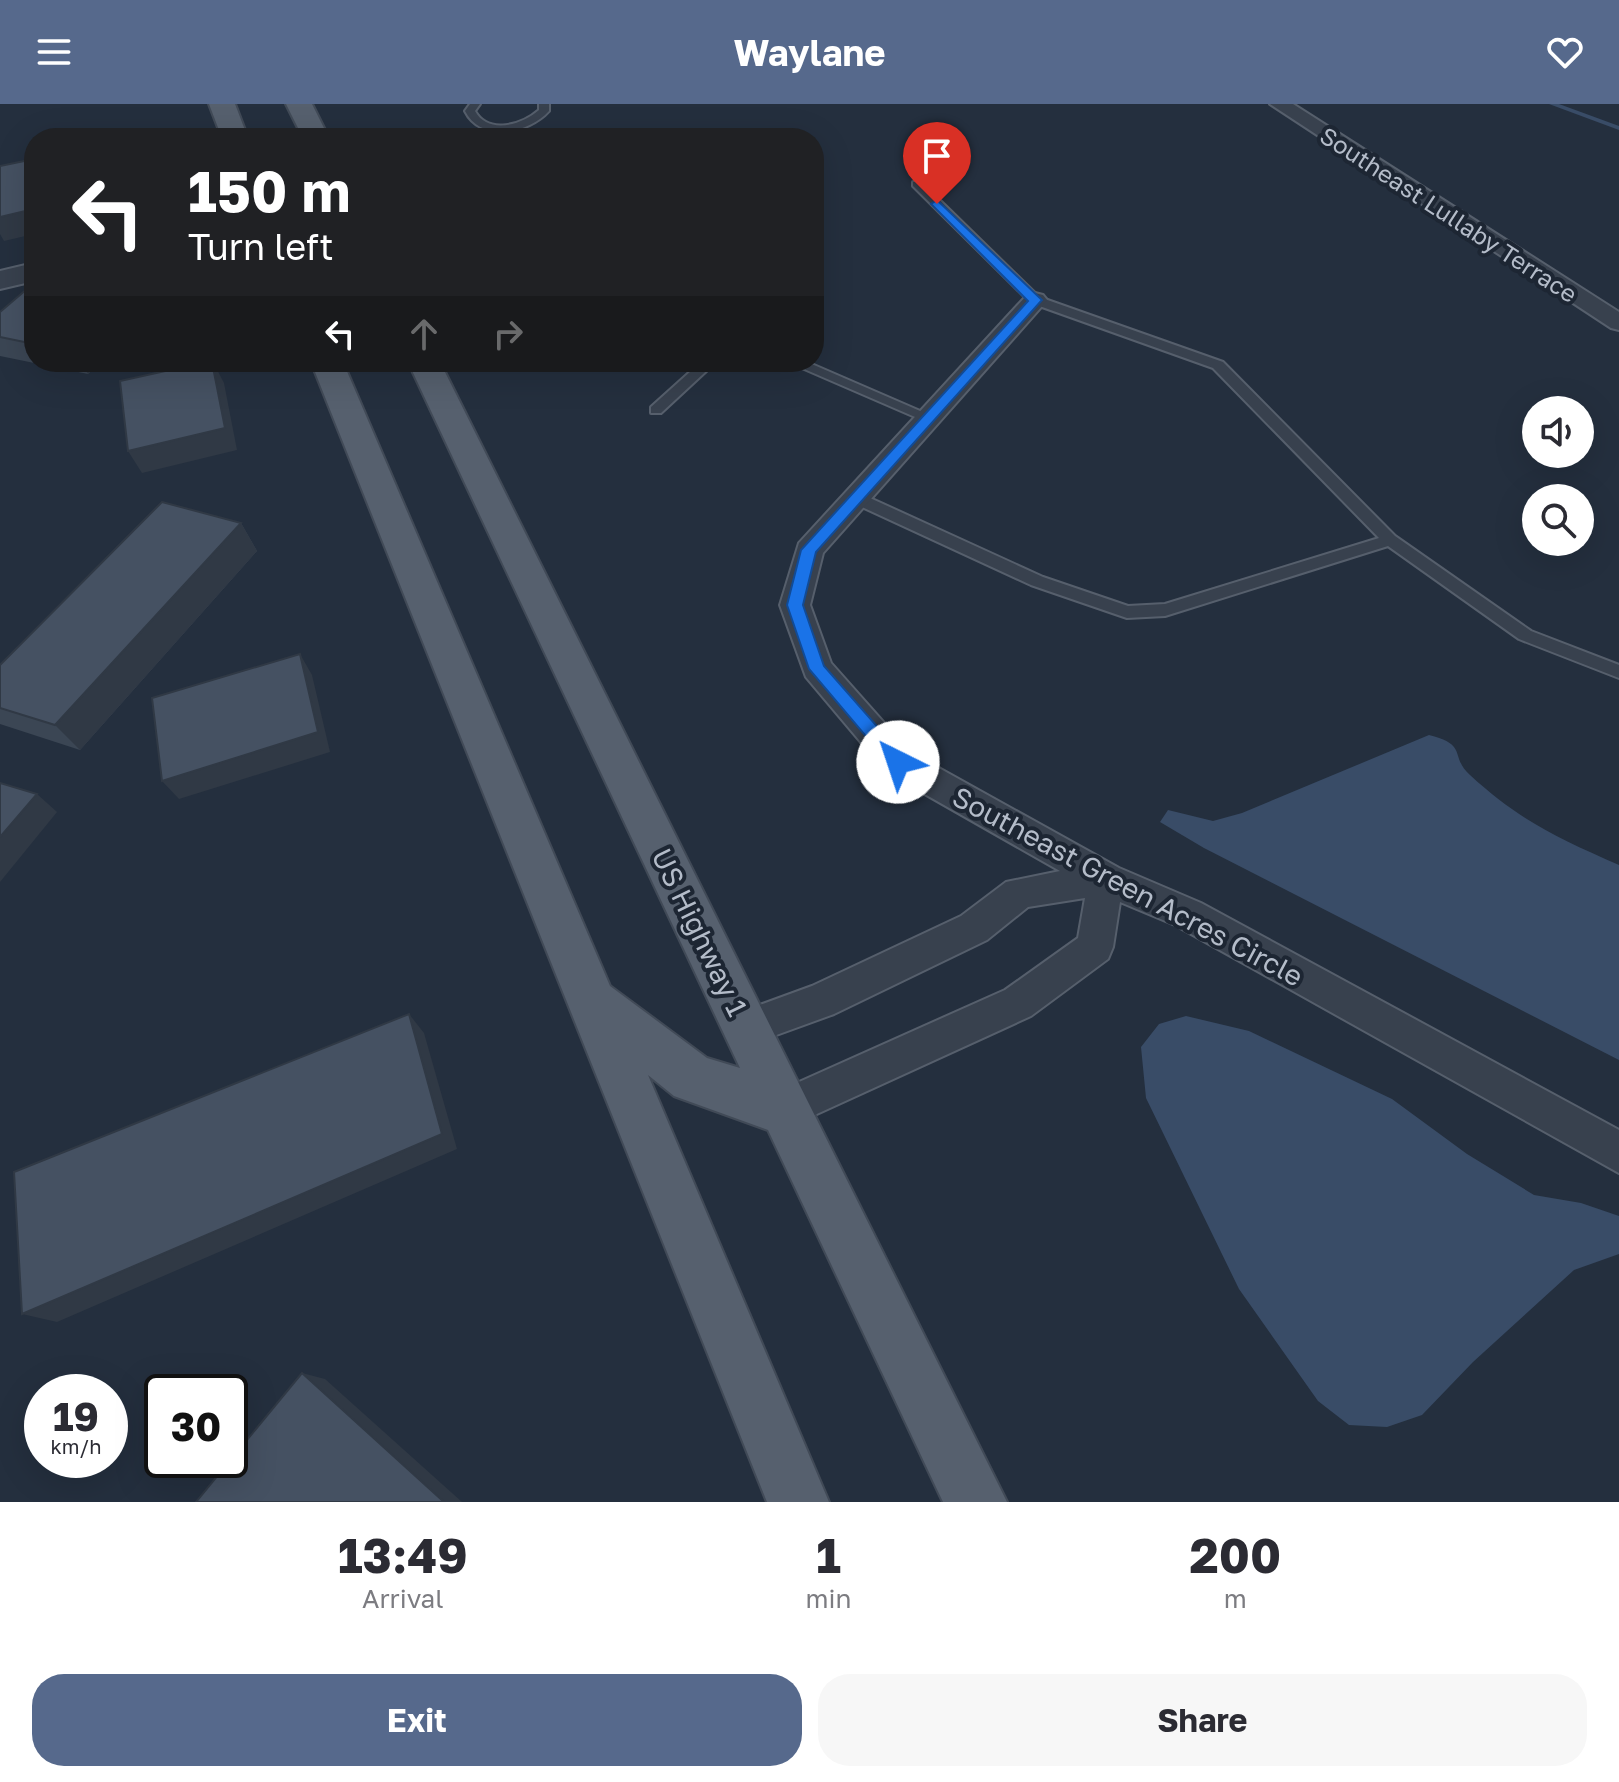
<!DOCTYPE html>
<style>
body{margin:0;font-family:"Golos Text",sans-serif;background:#f7f7f7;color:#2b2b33;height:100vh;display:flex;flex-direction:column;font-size:30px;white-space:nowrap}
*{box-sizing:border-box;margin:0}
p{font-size:26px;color:#7c7c81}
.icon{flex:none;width:44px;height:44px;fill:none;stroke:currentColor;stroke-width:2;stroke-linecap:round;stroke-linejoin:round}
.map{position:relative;height:1398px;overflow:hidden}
.side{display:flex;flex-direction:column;background:#fff;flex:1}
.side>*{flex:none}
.banner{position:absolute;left:24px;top:24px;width:800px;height:244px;border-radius:32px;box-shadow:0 8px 32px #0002;background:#202124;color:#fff;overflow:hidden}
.buttons{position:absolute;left:1522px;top:292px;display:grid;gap:16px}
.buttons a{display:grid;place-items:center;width:72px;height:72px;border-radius:50%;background:#fff;box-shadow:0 8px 32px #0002;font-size:40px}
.speed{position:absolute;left:24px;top:1270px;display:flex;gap:16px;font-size:40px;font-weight:700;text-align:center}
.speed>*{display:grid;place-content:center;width:104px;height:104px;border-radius:50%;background:#fff;box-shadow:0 8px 32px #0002;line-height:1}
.speed small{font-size:20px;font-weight:400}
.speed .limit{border:4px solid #111;border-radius:12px;background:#fff;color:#111}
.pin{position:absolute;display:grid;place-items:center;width:68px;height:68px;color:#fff;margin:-82px -34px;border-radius:50% 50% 50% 0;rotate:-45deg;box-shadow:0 0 8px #0007}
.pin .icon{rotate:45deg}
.me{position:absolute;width:88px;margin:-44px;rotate:319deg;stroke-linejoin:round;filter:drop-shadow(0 0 6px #0008)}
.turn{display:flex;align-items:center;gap:28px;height:168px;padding:0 32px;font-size:36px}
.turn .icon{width:104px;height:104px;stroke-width:2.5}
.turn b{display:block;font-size:56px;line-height:68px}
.lanes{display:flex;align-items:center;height:76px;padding:0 32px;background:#0003;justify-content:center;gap:40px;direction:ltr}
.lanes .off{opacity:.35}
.eta{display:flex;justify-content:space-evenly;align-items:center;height:136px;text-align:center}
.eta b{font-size:48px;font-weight:700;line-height:56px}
.action{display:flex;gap:16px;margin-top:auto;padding:16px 32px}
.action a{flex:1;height:92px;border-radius:32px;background:#56698c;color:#fff;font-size:32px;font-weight:700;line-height:92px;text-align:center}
.action a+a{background:#f7f7f7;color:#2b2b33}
header{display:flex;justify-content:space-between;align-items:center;height:104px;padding:0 32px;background:#56698c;color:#fff;font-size:36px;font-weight:700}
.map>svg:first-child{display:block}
.water{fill:#394c67}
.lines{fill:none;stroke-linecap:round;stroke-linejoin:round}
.stream{fill:#394c67;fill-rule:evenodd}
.service-casing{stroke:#565f6c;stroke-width:4}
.minor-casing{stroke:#565f6c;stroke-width:4}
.tertiary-casing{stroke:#565f6c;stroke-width:4}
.primary-casing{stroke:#414a57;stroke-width:4}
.service{fill:#38414e;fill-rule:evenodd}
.minor{fill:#38414e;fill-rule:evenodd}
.tertiary{fill:#38414e;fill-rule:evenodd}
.primary{fill:#56606e;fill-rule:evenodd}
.wall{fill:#3b4654}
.shaded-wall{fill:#303945}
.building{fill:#455162;stroke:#303945;stroke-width:2}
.route{fill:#1a73e8;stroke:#114b97;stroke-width:2}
.labels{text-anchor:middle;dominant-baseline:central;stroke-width:8;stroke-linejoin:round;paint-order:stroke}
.far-street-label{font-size:24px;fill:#b4bcc9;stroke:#1d2633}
.street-label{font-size:28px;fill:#b4bcc9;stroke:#1d2633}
</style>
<header><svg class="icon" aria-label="menu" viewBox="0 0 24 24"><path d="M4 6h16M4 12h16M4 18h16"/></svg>Waylane<svg class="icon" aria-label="heart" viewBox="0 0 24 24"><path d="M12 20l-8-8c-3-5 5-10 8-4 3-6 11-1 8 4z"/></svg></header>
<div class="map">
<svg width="1619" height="1398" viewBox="0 0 1619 1398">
<rect width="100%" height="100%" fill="#242f3e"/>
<g class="water">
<path d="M1429,631C1469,641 1449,652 1470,671C1520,717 1558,734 1619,761V956L1204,744L1160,718L1168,706L1213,717L1242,709Z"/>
<path d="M1186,912L1249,927L1392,995L1467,1050L1534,1091L1581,1099L1619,1112V1150L1574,1166L1473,1258L1422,1311L1387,1323L1349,1321L1318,1297L1239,1185L1146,994L1141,943L1159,920Z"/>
</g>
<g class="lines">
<path class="stream" d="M1549,0H1559L1619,22V26Z"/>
<g class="service-casing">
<g id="service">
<path d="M470,0H480L475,7C488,31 522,21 539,6V0H549V7C528,30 481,39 465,7Z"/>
<path d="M913,78H921L1039,193L1223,258L1395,432L1531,527L1619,561V574L1519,535L1388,442L1165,512L1127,514L1031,481L849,397V389H859L1043,473L1128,502L1165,500L1379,434L1213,264L1031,199L913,82Z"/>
<path d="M701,258H716L661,309H651V303Z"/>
<path d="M788,258H807L934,313L927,317L922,316Z"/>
</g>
</g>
<g class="minor-casing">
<g id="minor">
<path d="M1270,0H1293L1619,208V226L1611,224Z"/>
<path d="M1035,189L1043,191L1047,196L1043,201L823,449L810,501L831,559L910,648L1119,764L1201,799L1619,1026V1069L1175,821L1120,798L1113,843L1108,855L1031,912L784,1025L770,1019L764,1005L770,991L1005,886L1078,834L1085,794L1028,803L987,836L834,910L746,942L732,937L727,924L732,911L812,882L961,812L1006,778L1060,767L886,668L806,573L780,501L799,439L1027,191Z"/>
</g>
</g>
<g class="tertiary-casing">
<path id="tertiary" d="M34,159V177L0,185V167Z"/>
</g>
<g class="primary-casing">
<g id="primary">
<path d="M209,0H235L248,34H222Z"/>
<path d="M286,0H312L329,34H303Z"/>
<path d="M311,258H343L610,882L707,954L740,964L408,258H440L1007,1398H943L768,1026L674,992L648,971L829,1398H767Z"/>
</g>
</g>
<use href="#service" class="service"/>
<use href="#minor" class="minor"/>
<use href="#tertiary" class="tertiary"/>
<use href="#primary" class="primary"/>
</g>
<g class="wall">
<path d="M34,179V258H101L88,270L0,252V208Z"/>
<path d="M241,419L257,447L80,646L0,620V561Z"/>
</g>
<g class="shaded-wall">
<path d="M34,105V130L4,137L0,130V113Z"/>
<path d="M81,258H101L88,270Z"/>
<path d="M213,258L224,279L237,346L142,369L128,347Z"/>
<path d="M241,419L257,447L80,646L55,621Z"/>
<path d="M300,550L312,571L330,648L179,695L162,677Z"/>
<path d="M37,690L57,708L0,778V733Z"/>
<path d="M409,910L424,929L457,1045L57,1218L22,1210Z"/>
<path d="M302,1269L325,1275L462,1398H444Z"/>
</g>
<g class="building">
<path d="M34,55V105L0,113V62Z"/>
<path d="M34,179V240L0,233V208Z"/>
<path d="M206,258H212L225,324L128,347L120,277Z"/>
<path d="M162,398L241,419L55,621L0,604V561Z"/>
<path d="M300,550L318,628L162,677L152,594Z"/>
<path d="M0,679L37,690L0,733Z"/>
<path d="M409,910L442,1030L22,1210L14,1068Z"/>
<path d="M302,1269L444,1398H196Z"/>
</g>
<path class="route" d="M937,96L1042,196L816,448L803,501L824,562L904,653L907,658L904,663H892L809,565L787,501L801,446L1028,197L931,100Z"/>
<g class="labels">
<g class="far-street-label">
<text transform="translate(1449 110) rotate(33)">Southeast Lullaby Terrace</text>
</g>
<g class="street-label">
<text transform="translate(1128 782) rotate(28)">Southeast Green Acres Circle</text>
<text transform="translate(700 828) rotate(64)">US Highway 1</text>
</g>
</g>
</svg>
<div class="buttons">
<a><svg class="icon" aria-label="sound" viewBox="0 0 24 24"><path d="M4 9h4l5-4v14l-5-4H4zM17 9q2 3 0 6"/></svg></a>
<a><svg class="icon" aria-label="search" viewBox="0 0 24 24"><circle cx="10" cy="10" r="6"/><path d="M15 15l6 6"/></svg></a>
</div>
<div class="speed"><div>19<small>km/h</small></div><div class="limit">30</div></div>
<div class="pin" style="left:937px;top:100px;background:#d93025"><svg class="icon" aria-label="arrive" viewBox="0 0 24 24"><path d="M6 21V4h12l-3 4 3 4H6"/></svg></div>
<svg class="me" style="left:898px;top:658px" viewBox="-20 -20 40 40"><circle r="19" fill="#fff"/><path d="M0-13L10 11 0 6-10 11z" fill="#1a73e8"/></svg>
<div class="banner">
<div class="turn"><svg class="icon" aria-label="left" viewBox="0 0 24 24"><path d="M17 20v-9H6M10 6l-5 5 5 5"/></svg><div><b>150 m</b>Turn left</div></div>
<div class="lanes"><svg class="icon" aria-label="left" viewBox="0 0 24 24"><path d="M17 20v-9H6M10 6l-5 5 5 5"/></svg><svg class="icon off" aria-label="ahead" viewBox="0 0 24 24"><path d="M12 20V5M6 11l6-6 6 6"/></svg><svg class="icon off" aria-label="right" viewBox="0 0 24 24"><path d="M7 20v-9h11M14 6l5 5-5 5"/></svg></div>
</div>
</div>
<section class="side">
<div class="eta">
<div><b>13:49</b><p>Arrival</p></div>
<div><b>1</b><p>min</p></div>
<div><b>200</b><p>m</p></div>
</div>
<div class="action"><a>Exit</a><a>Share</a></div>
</section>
